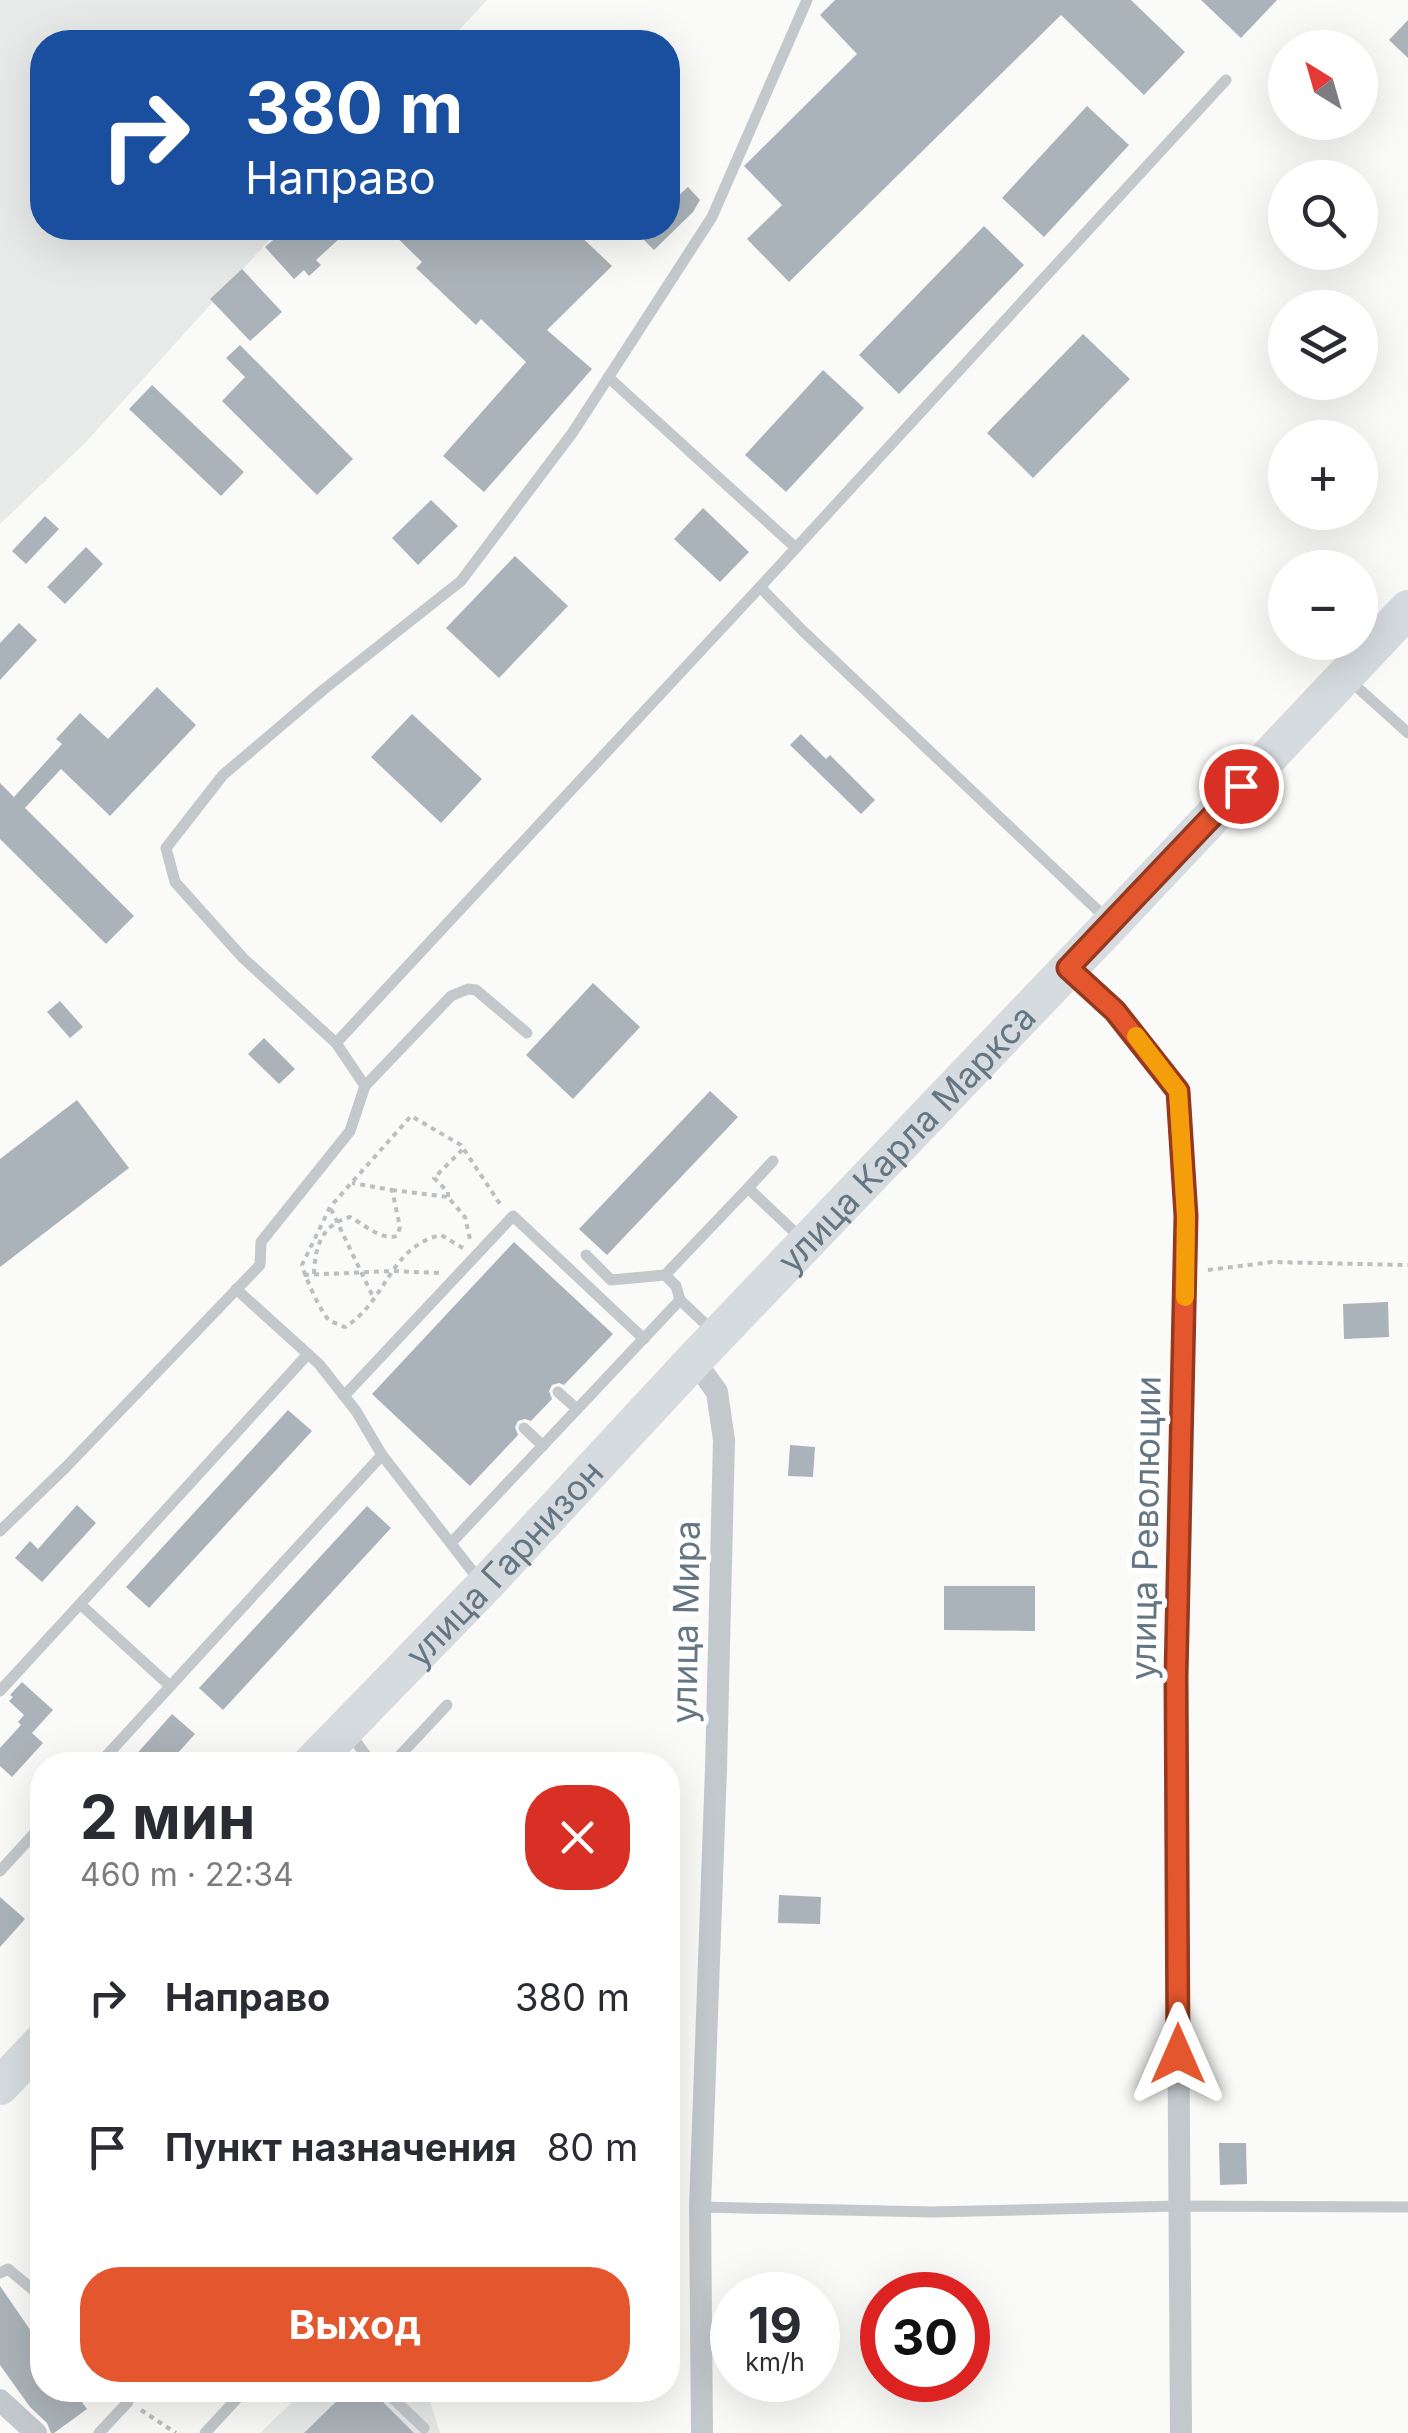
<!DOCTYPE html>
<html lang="ru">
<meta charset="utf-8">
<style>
body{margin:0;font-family:Inter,sans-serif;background:#f7f7f7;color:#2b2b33;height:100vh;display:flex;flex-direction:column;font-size:38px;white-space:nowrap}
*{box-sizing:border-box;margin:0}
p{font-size:32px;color:#7c7c81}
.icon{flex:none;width:55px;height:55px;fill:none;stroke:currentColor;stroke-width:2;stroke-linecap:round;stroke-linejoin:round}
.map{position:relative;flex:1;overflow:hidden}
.side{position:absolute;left:30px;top:1752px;width:650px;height:650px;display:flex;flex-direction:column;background:#fff;border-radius:40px;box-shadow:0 10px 40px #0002}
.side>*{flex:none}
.guide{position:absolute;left:30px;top:30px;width:650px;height:210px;border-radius:40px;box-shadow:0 10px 40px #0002;background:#1a4fa0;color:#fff;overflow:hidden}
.needle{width:65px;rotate:323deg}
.controls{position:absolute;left:1268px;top:30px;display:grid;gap:20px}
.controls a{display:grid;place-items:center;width:110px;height:110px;border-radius:50%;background:#fff;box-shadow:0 10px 40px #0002;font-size:50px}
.speed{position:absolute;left:710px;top:2272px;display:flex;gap:20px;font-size:50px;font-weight:700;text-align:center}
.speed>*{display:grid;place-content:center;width:130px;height:130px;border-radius:50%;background:#fff;box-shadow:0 10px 40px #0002;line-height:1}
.speed small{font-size:25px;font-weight:400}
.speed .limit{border:15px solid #d22;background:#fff;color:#111}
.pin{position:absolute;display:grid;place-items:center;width:85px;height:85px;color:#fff;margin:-42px;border:5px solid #fff;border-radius:50%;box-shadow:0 2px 10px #0007}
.me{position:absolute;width:110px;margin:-55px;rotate:0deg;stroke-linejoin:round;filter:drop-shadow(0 0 8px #0008)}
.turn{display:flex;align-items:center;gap:35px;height:210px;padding:0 50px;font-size:45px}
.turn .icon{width:130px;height:130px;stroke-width:2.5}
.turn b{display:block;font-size:70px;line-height:85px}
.round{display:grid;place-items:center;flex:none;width:105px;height:105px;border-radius:40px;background:#f7f7f7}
.headline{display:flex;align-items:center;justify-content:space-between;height:170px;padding:0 50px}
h1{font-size:60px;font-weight:700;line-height:75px}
.cta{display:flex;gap:20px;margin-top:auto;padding:20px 50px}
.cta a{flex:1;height:115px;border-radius:40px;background:#e4572e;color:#fff;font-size:40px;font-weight:700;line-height:115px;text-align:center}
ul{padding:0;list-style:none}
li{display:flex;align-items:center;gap:30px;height:150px;padding:0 50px}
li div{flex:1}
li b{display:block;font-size:38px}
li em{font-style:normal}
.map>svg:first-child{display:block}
.built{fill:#e8e9e9}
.building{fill:#aab3b9}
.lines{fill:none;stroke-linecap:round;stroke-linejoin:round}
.path{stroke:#bbbfc2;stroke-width:4;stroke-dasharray:5 5;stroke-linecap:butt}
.service{stroke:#c3c8cc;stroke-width:11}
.minor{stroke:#c3c8cc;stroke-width:22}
.primary{stroke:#d6dbdf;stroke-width:38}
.route-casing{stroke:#94391e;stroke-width:25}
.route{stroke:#e4572e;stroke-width:18}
.slow{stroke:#f59e0b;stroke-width:18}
.labels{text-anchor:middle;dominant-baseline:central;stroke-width:10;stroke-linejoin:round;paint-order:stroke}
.street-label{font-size:35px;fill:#657683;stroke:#fff}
</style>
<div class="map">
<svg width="1408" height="2433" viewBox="0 0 1408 2433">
<rect width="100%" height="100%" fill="#fafaf8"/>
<g class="built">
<path d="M0,0H487L448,42H42V228H280L84,444L0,524Z"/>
<path d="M305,2390H421L429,2398L440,2433H260Z"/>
</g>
<g class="building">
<path d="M835,0H1131L1185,52L1144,95L1061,15L789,282L747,239L782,205L744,166L857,54L820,15Z"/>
<path d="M1201,0H1277L1241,38Z"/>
<path d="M1408,20V58L1389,40Z"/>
<path d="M1087,106L1129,145L1044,237L1002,198Z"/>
<path d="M668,185L678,196L688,187L700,200L693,212L654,250L632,228H668Z"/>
<path d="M984,226L1024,265L899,394L859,355Z"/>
<path d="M287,228H351L316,260L321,265L309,276L304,270L294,279L265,247Z"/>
<path d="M387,228H572L612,266L547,330L592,369L484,492L443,456L526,362L481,319L476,325L416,268L422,262Z"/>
<path d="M242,269L282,312L250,341L210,299Z"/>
<path d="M1083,334L1130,379L1033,478L987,433Z"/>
<path d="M240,345L353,459L317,495L222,401L245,377L226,358Z"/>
<path d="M823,370L864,408L786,492L745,455Z"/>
<path d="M152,385L244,472L221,496L129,409Z"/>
<path d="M431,500L458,526L418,565L392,538Z"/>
<path d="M703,508L749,552L720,582L674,539Z"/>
<path d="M45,516L59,529L26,564L12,551Z"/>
<path d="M86,547L103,564L65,604L47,587Z"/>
<path d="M515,556L568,606L499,678L446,628Z"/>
<path d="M19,623L37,640L0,680V643Z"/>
<path d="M157,687L196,725L110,816L61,769L25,808L134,916L106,944L0,839V783L14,797L62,744L56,739L80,713L108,739Z"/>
<path d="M412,714L482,779L441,823L371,757Z"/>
<path d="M801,734L826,759L830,755L875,800L861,814L790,745Z"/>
<path d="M593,983L640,1027L573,1099L526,1055Z"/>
<path d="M60,1001L83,1027L70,1038L47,1012Z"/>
<path d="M264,1038L295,1069L279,1084L248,1054Z"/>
<path d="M710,1091L738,1117L607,1255L579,1229Z"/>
<path d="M77,1100L129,1168L0,1267V1159Z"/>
<path d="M514,1242L613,1334L564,1385L559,1383L552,1385L549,1391L552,1399L531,1421L525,1419L518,1421L515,1427L518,1435L470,1486L372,1394Z"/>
<path d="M1388,1302L1389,1337L1344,1339L1343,1304Z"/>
<path d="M288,1410L312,1431L149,1608L126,1587Z"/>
<path d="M790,1445L815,1447L813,1477L788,1476Z"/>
<path d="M77,1505L96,1523L42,1582L15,1558L30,1541L38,1549Z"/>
<path d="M367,1506L391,1528L223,1710L199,1688Z"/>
<path d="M944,1586H1035V1631L944,1630Z"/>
<path d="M22,1682L53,1710L32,1733L43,1743L12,1777L0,1766V1748L21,1725L18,1722L24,1715L9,1701L13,1697L10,1695Z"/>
<path d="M172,1714L195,1734L167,1765H127Z"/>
<path d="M779,1895L821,1897L820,1924L778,1923Z"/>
<path d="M0,1897L25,1919L0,1947Z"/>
<path d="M1219,2143H1246L1247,2184L1220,2185Z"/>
<path d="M0,2286L42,2347V2390H73L87,2409L54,2433H51L47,2423L30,2407L0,2365Z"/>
<path d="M348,2390H371L414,2433H304Z"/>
</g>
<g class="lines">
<g class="path">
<path d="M392,1190L448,1197L465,1217L470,1239"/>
<path d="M448,1197V1192L434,1178L462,1150"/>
<path d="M331,1209L374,1299"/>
<path d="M463,1248L441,1235C389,1247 388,1300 345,1327C340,1325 334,1323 329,1320C321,1313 305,1277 302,1265L330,1207L411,1116L461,1145L502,1207"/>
<path d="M1208,1270L1272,1262L1408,1265"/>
<path d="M314,1274C315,1247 321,1225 350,1217C365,1225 380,1240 397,1236L400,1227L392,1190L352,1183"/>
<path d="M304,1275L392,1271L439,1273"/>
<path d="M141,2410L176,2433"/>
</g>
<g class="service">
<path d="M608,377L796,548"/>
<path d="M760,587L803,631L1107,919"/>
<path d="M1348,679L1408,733"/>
<path d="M336,1043L760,587L1226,80"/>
<path d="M365,1086L451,996L468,989L476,990L527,1033"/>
<path d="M748,1188L773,1161"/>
<path d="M586,1255L611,1280L665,1275"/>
<path d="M236,1289L319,1364L356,1411L382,1455"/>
<path d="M680,1300L676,1286L665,1275L748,1188L803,1240"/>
<path d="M558,1392L577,1409"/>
<path d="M344,1396L513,1216L644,1339"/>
<path d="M524,1428L543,1446"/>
<path d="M0,1531L67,1466L260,1265L261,1242L350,1131L365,1086L336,1043L243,958L175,882L166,848L223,775L323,690L461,581L573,432L712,217L807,0"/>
<path d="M451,1543L680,1300L714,1332"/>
<path d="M170,1686L80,1604L308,1354"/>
<path d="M0,1691L80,1604"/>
<path d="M348,1731L373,1765"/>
<path d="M98,1765L382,1455L480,1581"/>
<path d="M391,1765L447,1705"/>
<path d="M0,1871L42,1825"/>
<path d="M700,2207L932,2212L1178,2206L1408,2207"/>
<path d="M0,2273L8,2269L42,2297"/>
<path d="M384,2390L424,2428"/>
<path d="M99,2433L128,2402L132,2390"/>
<path d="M205,2433L245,2390"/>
</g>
<g class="minor">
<path d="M1069,968L1115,1011L1179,1091L1187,1217L1176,1676L1181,2433"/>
<path d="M694,1360L717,1392L724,1440L716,1769L700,2207L702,2433"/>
<path d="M0,2400L36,2433"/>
</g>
<g class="primary">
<path id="s1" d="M310,1765L484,1586L694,1360L1112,923L1408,609"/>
<path d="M0,2086L42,2042"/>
</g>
</g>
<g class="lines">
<g class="route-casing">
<path id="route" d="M1178,2054L1176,1676L1186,1216L1178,1091L1115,1011L1068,968L1241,786"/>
</g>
<use href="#route" class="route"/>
<path class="slow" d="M1136,1036L1178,1091L1186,1216L1185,1297"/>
</g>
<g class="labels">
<g class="street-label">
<text stroke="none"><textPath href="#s1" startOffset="865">улица Карла Маркса</textPath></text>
<text transform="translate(1145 1528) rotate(-89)">улица Революции</text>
<text stroke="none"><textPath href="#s1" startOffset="280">улица Гарнизон</textPath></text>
<text transform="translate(685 1622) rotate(-89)">улица Мира</text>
</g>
</g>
</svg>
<div class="controls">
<a><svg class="needle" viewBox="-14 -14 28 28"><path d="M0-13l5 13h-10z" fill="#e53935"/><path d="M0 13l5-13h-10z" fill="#7c7c81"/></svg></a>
<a><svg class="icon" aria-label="search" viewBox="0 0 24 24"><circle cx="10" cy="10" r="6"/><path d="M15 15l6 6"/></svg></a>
<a><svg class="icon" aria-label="layers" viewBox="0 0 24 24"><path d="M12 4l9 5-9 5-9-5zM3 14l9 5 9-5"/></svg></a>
<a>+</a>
<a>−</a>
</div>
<div class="speed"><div>19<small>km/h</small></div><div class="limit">30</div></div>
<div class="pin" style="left:1241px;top:786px;background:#d93025"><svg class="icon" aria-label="arrive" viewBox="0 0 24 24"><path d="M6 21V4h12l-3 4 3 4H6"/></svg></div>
<svg class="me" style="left:1178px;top:2054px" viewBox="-20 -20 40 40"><path d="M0-17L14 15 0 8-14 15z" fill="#e4572e" stroke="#fff" stroke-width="4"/></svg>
<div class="guide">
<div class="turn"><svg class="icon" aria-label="right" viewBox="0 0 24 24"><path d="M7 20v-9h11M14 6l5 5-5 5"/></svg><div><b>380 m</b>Направо</div></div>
</div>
<section class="side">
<div class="headline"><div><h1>2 мин</h1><p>460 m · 22:34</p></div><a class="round" style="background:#d93025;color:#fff"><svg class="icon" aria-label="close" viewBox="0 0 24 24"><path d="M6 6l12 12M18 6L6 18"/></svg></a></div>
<ul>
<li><svg class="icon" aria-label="right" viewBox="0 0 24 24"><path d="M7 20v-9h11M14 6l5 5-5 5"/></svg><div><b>Направо</b></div><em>380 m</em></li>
<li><svg class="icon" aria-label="arrive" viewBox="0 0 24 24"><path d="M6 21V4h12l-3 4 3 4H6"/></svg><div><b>Пункт назначения</b></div><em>80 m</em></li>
</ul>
<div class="cta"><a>Выход</a></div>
</section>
</div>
